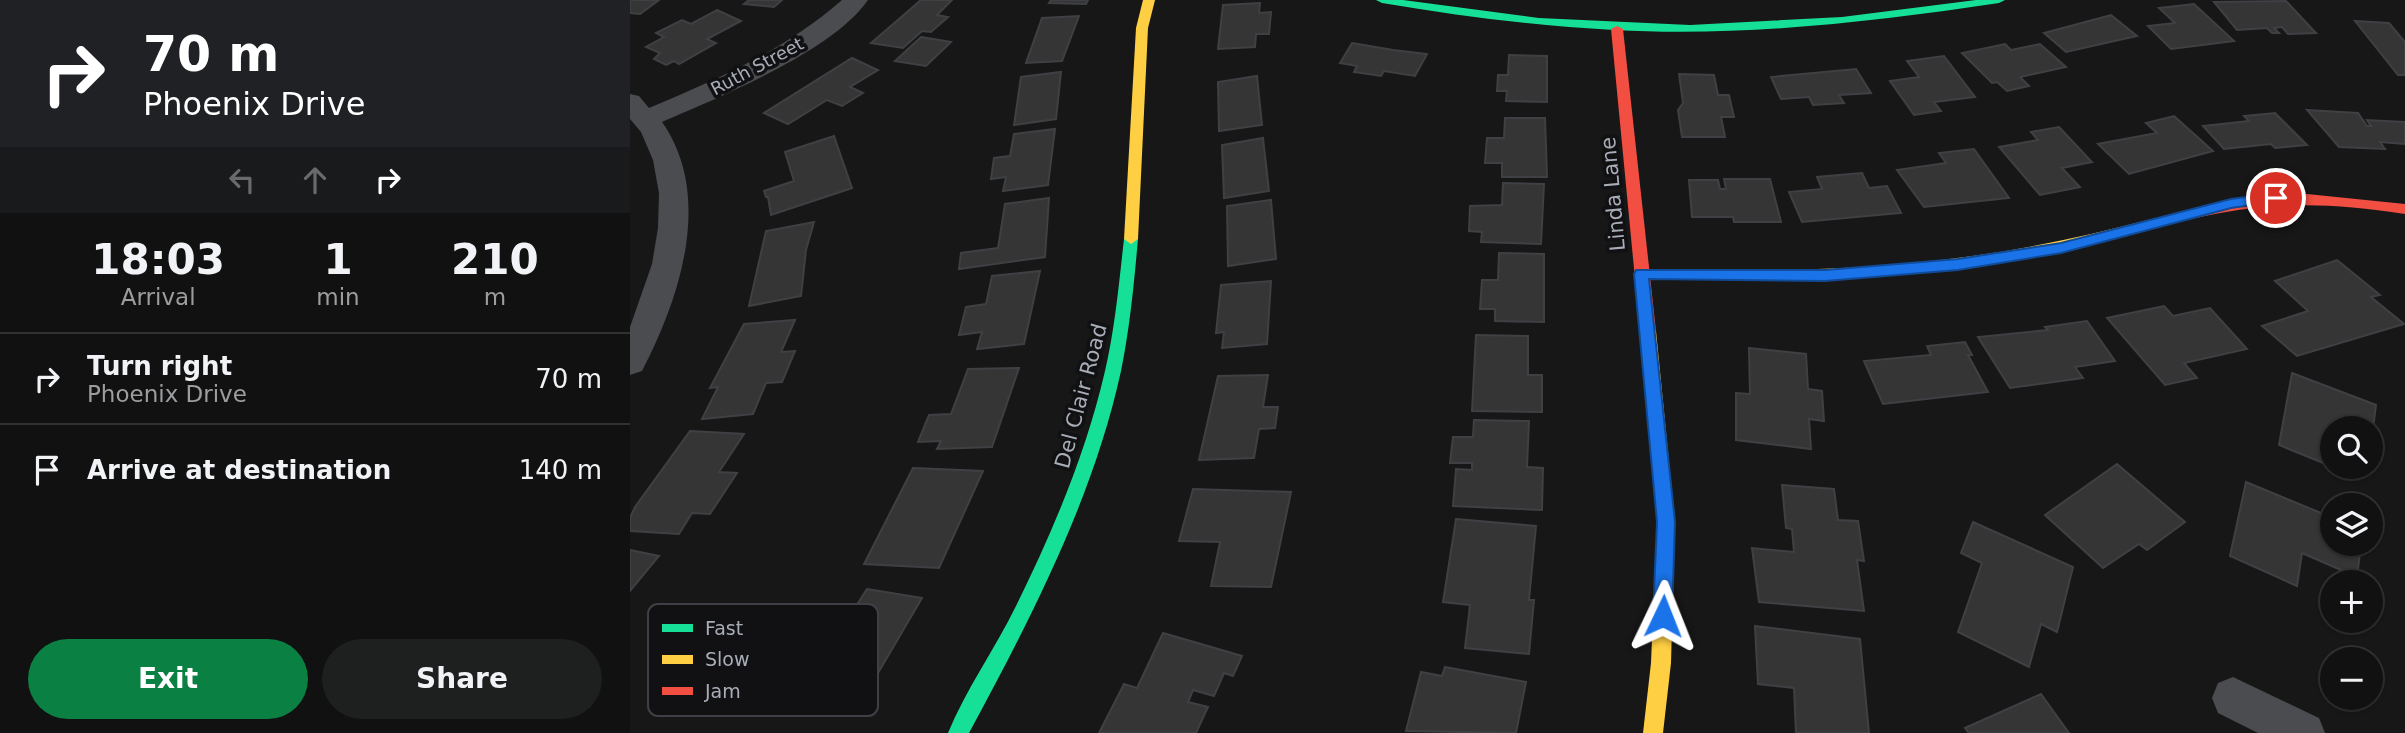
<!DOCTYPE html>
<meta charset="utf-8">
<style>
body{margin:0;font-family:"DejaVu Sans",sans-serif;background:#1e1f1f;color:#f1f3f6;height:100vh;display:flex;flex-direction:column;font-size:26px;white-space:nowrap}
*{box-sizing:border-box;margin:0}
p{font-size:23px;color:#9c9d9f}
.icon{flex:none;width:38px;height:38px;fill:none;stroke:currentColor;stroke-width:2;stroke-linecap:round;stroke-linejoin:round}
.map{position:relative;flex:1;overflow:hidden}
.details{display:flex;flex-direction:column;background:#111;width:630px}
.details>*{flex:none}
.hud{background:#202124;color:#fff;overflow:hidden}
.tools{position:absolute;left:1690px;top:416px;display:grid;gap:14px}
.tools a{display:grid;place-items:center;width:63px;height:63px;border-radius:50%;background:#111;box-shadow:0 2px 5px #0004,0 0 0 2px #303131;font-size:35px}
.pin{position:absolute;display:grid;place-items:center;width:60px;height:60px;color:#fff;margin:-30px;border:4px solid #fff;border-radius:50%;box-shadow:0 2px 7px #0007}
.me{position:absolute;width:77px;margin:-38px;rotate:2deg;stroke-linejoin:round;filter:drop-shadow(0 0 5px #0008)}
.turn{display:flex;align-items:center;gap:24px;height:147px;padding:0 28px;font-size:32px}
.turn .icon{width:91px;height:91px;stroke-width:2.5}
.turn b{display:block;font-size:49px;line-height:60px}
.lanes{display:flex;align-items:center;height:66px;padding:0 28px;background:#0003;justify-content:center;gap:35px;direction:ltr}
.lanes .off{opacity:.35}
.eta{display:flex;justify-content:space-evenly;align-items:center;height:119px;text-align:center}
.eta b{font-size:42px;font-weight:700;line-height:49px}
.button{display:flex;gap:14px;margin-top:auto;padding:14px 28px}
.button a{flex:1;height:80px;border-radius:42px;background:#0b8043;color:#fff;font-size:28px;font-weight:700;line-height:80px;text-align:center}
.button a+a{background:#1e1f1f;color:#f1f3f6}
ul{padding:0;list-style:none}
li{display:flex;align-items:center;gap:21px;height:91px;padding:0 28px;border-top:2px solid #303131}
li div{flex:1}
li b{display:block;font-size:26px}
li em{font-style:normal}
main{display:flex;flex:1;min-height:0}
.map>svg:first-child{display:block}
.building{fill:#353536;stroke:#3f4043;stroke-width:2}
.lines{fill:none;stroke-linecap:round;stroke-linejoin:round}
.street{fill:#4b4c50;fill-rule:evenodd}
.fast{fill:#16e098;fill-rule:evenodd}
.slow{fill:#ffcf43;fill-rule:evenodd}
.jam{fill:#f24e42;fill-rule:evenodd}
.route{fill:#1a73e8;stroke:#114b97;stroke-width:2}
.labels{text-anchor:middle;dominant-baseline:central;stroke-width:7;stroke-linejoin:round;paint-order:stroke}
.far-street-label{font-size:18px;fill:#a8adb8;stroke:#111113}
.street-label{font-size:21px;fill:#a8adb8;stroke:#111113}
.key{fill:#111113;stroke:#3e4045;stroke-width:2}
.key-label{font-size:19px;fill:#a8adb8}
</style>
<main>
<section class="details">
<div class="hud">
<div class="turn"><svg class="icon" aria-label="right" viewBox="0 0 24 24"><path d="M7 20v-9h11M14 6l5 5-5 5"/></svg><div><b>70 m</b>Phoenix Drive</div></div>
<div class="lanes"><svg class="icon off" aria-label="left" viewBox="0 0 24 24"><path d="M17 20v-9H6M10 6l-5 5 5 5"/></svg><svg class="icon off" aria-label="ahead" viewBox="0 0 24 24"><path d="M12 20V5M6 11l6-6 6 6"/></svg><svg class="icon" aria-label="right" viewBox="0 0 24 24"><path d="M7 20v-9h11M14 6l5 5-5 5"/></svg></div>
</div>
<div class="eta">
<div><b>18:03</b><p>Arrival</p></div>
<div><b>1</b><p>min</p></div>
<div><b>210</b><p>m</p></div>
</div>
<ul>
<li><svg class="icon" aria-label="right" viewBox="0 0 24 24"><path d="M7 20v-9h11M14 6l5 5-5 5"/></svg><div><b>Turn right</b><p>Phoenix Drive</p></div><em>70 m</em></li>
<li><svg class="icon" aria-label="arrive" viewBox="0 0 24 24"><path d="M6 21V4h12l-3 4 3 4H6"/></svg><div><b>Arrive at destination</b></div><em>140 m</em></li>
</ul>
<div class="button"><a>Exit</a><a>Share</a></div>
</section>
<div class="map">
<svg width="1775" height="733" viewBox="0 0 1775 733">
<rect width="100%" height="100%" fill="#171717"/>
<g class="building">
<path d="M0,0H29L10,14L0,13Z"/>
<path d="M119,0H152L144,7L114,4Z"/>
<path d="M291,0H322L307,15L318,17L301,32L292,31L273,48L241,43Z"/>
<path d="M421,0H458L456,4L419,3Z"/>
<path d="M1656,1L1686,33L1658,34L1652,27L1644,28L1649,33H1642L1637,28L1607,30L1584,2Z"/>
<path d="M630,3L629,13L641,12L639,34H626L625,47L588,49L593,5Z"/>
<path d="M1564,4L1604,41L1541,49L1518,26L1545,23L1529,8Z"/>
<path d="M87,10L111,21L77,39L86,43L49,64L44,61L36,65L24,59L30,53L16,47L34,37L26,33L52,20L61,24Z"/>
<path d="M1481,15L1507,36L1436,52L1414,33Z"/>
<path d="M449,16L432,61L396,63L412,18Z"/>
<path d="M1725,21L1759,23L1775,42V75H1768Z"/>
<path d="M291,37L321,42L296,66L265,61Z"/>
<path d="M722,43L763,50L797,54L785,76L754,71L751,76L724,72L727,66L710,63Z"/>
<path d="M1375,44L1381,50L1410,44L1436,67L1390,77L1399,86L1377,91L1367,82L1362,83L1332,53Z"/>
<path d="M879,55L917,56V102L876,101L877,91H867L868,75H878Z"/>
<path d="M1314,56L1345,97L1304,102L1311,111L1284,115L1260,81L1289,77L1277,61Z"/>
<path d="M222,58L248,70L220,87L233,93L212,106L197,100L158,124L134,113Z"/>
<path d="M1226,69L1241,93L1209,95L1214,103L1183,105L1179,97L1151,99L1141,77Z"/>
<path d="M431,72L426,119L384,125L391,77Z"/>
<path d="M1049,74L1084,75L1088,95H1099L1104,117H1091L1095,137H1052L1048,110L1053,103Z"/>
<path d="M627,76L632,125L589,131L588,82Z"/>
<path d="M1677,110L1728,113L1737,126H1741L1737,120L1775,122V144L1750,142L1755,149L1709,147Z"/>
<path d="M1645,113L1677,145L1645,148L1641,144L1594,149L1573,126L1619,121L1614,116Z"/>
<path d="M1544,116L1583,151L1499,174L1468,144L1527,133L1516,123Z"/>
<path d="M875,118H915L917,177H872V163H855L857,138H874Z"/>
<path d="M1429,127L1462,162L1432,168L1450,187L1410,195L1369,147L1408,140L1401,132Z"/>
<path d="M425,129L418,185L373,191L376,177L361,179L364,158L380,156L384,134Z"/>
<path d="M204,136L222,188L141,215L138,197H136L134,191L164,181L155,152Z"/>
<path d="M633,138L639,191L594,198L592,145Z"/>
<path d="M1344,149L1379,198L1294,207L1267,170L1316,163L1309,153Z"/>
<path d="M1232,173L1239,188L1257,186L1271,213L1172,222L1159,192L1192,189L1187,177Z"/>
<path d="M1094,179H1140L1151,222H1104L1103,217H1062L1059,180H1088L1090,189H1096Z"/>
<path d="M873,183L914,184L911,244L851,242L852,232L839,231L840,206L872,205Z"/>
<path d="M419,198L415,257L329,269L331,253L368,248L375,204Z"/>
<path d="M641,200L646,259L598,266L597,206Z"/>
<path d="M184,222L176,250L171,296L119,306L136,231Z"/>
<path d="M869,253L914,254V322L865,321V309H850L852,280H868Z"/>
<path d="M1707,260L1750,295L1741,297L1774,324L1667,356L1632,326L1678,311L1645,281Z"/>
<path d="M410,271L394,344L347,349L352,332L329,335L336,307L356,304L362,276Z"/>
<path d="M641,281L637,344L592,348L594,332L586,333L591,285Z"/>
<path d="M1534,306L1543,316L1580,308L1617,349L1554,363L1567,378L1535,385L1477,318Z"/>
<path d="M165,320L151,352L165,351L152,382L136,383L123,414L72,419L88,387L80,388L114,324Z"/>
<path d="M1457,321L1485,361L1445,367L1453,378L1380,388L1348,337L1418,330L1415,327Z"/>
<path d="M846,335L898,336V375H912V412L842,411Z"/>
<path d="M1335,342L1342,355H1338L1358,392L1253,404L1234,361L1301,355L1297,346Z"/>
<path d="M1119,348L1176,354L1178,389L1192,391L1194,421L1179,419L1181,449L1106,440V393L1120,394Z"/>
<path d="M389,368L362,447L307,449L311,441L288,442L299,415L321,414L338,369Z"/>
<path d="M1662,373L1746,405L1741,444V429H1703V467L1649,445Z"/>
<path d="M638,375L633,407H648L645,428L629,429L624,458L569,460L588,376Z"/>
<path d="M844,420L899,421L897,467L913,468L912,510L823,506L826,469L842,470V463H820L823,437H843Z"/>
<path d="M60,431L114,434L89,472L107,473L80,514L62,513L49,534L0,531V518L5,507Z"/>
<path d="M1487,464L1555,522L1517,550L1509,544L1473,568L1415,515Z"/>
<path d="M283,468L353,471L309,568L234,564Z"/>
<path d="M1616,482L1703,518V544H1731L1727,577L1672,553L1667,586L1600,556Z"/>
<path d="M1152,485L1204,489L1208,520L1228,521L1234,561L1227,560L1234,611L1129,602L1122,548L1164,552L1162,529L1156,528Z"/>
<path d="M563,489L661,492L641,587L581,586L590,542L549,541Z"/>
<path d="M826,519L906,526L899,600H904L899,654L835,648L840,605L813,602Z"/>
<path d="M1343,522L1443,567L1427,632L1411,624L1399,667L1328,632L1352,563L1331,553Z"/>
<path d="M0,550L29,556L0,591Z"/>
<path d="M237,589L292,598L224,714L142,698L178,642L200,646Z"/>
<path d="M1125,626L1230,639L1239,733H1166L1164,688L1128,684Z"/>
<path d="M533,633L612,656L603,676L594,673L584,696L563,690L558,702L578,707L566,733H469L494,684L507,688Z"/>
<path d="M815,667L896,682L886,733L776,731L791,672L812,676Z"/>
<path d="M1411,694L1439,733H1339L1335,728Z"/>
</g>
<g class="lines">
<g class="street">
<path d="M212,0H238C202,52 89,97 32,122C84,196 50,298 12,371L0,375V327L22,264L28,228L29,193L23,160L11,132L0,119V94L9,96L19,108C88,79 155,50 212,0Z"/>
<path d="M1603,677L1689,718L1695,733H1628L1588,713L1582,698L1588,683Z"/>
</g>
<g class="fast">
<path d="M746,0H773L909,18L1060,25L1212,17L1346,0H1375L1369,3C1241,22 1113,37 984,30C906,26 829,16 752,3Z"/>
<path d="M501,234L508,239C504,283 500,327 491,371C463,499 401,618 339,733H318C336,689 365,649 386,606C423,531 456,453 475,371C485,328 489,283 494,239Z"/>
</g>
<g class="slow">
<path d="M513,0H525L518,28L508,239L501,244L494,239L506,28Z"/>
<path d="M1522,219L1527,221L1529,224L1527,227C1358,276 1185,283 1011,279L1004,274L1011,269C1119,271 1228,272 1335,257C1398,249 1460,235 1522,219Z"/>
<path d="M1018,325L1026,331L1045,522L1041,663L1033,733H1013L1021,663L1027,522L1010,331Z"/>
</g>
<g class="jam">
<path d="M987,26L993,29L1026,331L1018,337L1010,331L981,29Z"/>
<path d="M1677,194L1775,204V214C1678,199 1616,203 1522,229L1515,224L1517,221C1570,205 1622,196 1677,194Z"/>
</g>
</g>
<path class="route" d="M1646,193L1651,194V201L1601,208L1431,253L1328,270L1195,281L1019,279L1045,522L1042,616L1040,623L1033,625L1026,623L1023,616L1027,522L1004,274L1006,270H1195L1328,259L1431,243L1601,199Z"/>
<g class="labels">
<g class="far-street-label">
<text transform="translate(127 66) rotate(-28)">Ruth Street</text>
</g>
<g class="street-label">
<text transform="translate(983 194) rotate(-95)">Linda Lane</text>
<text transform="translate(451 396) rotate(-75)">Del Clair Road</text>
</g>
</g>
<rect x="18" y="604" width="230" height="112" rx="10" class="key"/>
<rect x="32" y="624" width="31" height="8" fill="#16e098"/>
<rect x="32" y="655" width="31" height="9" fill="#ffcf43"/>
<rect x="32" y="687" width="31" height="8" fill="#f24e42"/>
<g class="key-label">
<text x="75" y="635">Fast</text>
<text x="75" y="666">Slow</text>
<text x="75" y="698">Jam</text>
</g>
</svg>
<div class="tools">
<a><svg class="icon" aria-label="search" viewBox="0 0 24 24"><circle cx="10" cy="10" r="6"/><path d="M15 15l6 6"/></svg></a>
<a><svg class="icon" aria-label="layers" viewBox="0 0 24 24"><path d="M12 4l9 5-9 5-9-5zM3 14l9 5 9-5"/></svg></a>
<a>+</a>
<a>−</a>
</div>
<div class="pin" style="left:1646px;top:198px;background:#d93025"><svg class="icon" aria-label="arrive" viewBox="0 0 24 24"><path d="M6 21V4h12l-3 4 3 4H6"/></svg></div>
<svg class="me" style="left:1033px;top:616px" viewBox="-20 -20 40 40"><path d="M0-17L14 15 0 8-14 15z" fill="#1a73e8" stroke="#fff" stroke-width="4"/></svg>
</div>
</main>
